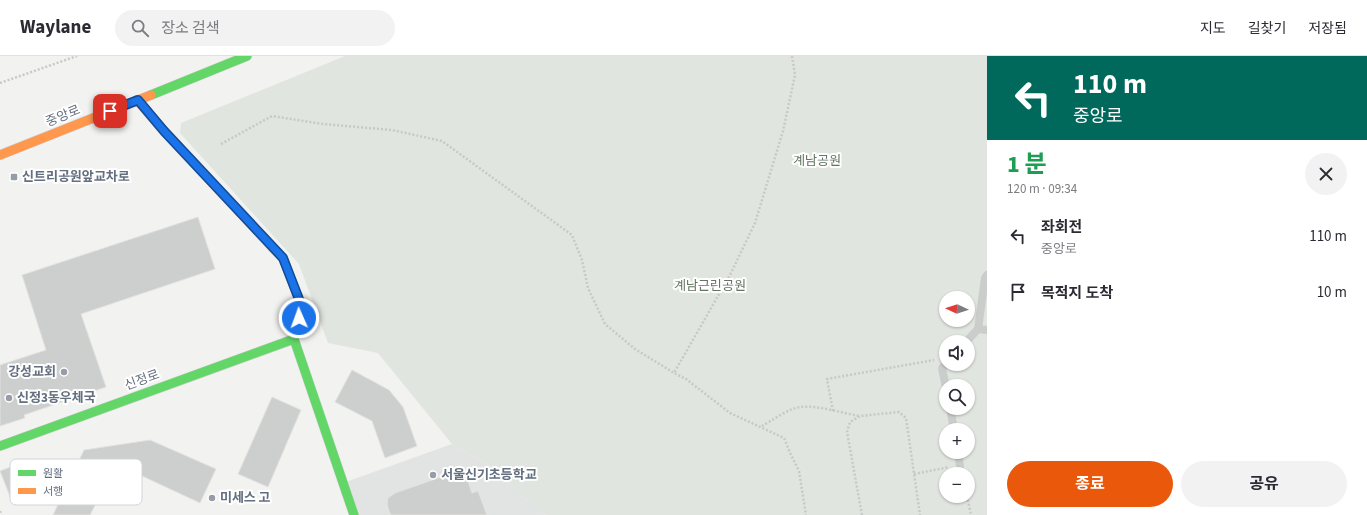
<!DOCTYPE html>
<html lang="ko">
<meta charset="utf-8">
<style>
body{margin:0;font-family:"Source Sans 3","Noto Sans KR",sans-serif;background:#f2f2f3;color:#2b2b33;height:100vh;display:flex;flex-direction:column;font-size:15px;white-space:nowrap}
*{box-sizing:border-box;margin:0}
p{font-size:13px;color:#7c7c81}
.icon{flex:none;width:22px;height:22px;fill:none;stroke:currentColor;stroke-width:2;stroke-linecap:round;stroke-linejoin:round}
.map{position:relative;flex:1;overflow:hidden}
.side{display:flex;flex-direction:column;background:#fff;width:380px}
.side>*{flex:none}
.banner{background:#00695c;color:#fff;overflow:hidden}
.needle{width:26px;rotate:274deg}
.fabs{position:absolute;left:939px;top:235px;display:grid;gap:8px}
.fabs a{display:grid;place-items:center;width:36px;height:36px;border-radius:50%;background:#fff;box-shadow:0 1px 3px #0004;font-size:20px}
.pin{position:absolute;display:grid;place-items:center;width:34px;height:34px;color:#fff;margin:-17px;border-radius:8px;box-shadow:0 2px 6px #0006}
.me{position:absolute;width:44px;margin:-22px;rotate:358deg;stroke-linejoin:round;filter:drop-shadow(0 0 3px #0008)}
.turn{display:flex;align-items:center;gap:14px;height:84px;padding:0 20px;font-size:18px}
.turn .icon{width:52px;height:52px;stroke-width:2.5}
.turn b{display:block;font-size:28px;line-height:34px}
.round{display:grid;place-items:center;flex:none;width:42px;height:42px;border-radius:21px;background:#f2f2f3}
.overview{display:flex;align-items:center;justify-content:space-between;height:68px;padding:0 20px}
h1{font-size:24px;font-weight:700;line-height:30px;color:#1e9e55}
.cta{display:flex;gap:8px;margin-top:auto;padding:8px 20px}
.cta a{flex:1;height:46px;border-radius:24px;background:#ea580c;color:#fff;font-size:16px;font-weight:700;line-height:46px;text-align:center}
.cta a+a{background:#f2f2f3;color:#2b2b33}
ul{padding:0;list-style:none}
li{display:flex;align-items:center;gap:12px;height:56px;padding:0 20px}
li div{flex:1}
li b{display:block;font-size:15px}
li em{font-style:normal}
header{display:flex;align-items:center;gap:24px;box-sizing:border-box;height:56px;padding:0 20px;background:#fff;border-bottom:1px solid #e1e1e2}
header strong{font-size:19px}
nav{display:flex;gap:22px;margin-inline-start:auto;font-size:14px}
.search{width:280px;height:36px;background:#f2f2f3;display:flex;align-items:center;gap:10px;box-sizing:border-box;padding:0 14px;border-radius:22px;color:#7c7c81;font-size:15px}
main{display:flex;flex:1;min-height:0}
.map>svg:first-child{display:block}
.built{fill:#e2e3e3}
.green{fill:#e1e5df;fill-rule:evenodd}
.building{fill:#cdcece;stroke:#e2e2e0}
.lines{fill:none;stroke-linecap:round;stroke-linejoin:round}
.fast-casing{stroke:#cececf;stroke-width:10}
.slow-casing{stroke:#cececf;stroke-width:10}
.path{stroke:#c8c8c9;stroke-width:2.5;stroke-dasharray:2 2;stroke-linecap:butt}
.lane{stroke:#cbcccc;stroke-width:8}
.fast{stroke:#63d668;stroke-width:9}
.slow{stroke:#ff974d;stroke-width:9}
.route-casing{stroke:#114b97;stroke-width:10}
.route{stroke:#1a73e8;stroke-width:7}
.poi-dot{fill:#969da7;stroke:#fff;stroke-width:1.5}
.labels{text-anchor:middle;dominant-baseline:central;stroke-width:4;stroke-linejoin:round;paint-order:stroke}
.street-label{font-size:13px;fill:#646f7f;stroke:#fff}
.park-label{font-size:13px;fill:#637663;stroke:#fff}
.poi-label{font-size:13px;font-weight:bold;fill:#646f7f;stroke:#fff;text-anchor:start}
.key{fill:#fff;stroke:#d0d4d9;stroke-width:1}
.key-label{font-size:11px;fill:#646f7f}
</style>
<header>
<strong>Waylane</strong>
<div class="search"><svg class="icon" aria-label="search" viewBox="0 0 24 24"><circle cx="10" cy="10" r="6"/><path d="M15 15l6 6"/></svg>장소 검색</div>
<nav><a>지도</a><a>길찾기</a><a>저장됨</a></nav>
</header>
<main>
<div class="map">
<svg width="987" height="459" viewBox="0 0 987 459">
<rect width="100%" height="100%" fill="#f2f2f1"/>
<path class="built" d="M452,388L490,410L541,457L547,459H354L343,427Z"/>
<path class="green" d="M345,0H987V459H547L541,457L490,410L452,388L378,297L328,287L299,208L180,77L181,67ZM946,242H968V264H946ZM946,286H968V308H946ZM946,330H968V352H946ZM946,374H968V396H946ZM946,418H968V440H946Z"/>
<g class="building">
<path d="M198,161L215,213L81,258L106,331L24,359L25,362L0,370V309L46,294L22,219Z"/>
<path d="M352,314L389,334L403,351L417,390L385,402L372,365L335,346Z"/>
<path d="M272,341L301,354L268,431L238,418Z"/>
<path d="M150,384L216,413L200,447L140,419L106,428L90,459H53L84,394Z"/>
<path d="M23,406L34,434L11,443L0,415Z"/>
<path d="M464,413L472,437L478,435L487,459H391L389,455L387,448L388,442L395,437Z"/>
</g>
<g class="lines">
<g class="fast-casing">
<g id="fast">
<path d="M151,39L247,0"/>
<path d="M274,193L283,202L302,251L294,283L354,459"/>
<path d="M0,390L294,283"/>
</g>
</g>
<g class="slow-casing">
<g id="slow">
<path d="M137,44L164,75L274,193"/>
<path d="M0,99L151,39"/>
</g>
</g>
<g class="path">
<path d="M792,0L795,19L783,75L755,167L730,219L674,317L686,323L730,357L784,382L791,399L799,415L806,459"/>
<path d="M0,27L77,0"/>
<path d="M221,88L272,60L323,68L392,74L442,85L572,179L582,204L588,232L605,268L635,293L674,317"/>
<path d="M833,355L827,323L934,304"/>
<path d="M762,370C773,364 789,352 801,351C818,349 842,357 859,360"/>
<path d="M914,418L949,411"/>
<path d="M967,440L971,459"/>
<path d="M0,455L1,459"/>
<path d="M862,459L847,376L850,366L860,360L899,356L906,362L920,459"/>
</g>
<g class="lane">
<path d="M978,273L987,274"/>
<path d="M966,286L978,273L985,222L987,219"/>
<path d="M946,308L942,312L946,332"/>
<path d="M950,352L954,374"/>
<path d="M958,396L960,410"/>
</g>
<use href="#fast" class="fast"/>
<use href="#slow" class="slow"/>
</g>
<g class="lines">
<g class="route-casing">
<path id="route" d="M110,55L138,44L164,75L283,202L302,251L299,262"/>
</g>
<use href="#route" class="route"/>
</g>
<g class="poi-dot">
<rect x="10" y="117" width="8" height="8" rx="2"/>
<circle cx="64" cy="316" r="4"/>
<circle cx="9" cy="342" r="4"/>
<circle cx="433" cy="419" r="4"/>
<circle cx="212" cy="442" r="4"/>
</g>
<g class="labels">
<g class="street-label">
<text transform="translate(63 60) rotate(-22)">중앙로</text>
<text transform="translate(142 324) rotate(-20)">신정로</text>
</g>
<g class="park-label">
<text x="817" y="105">계남공원</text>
<text x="710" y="230">계남근린공원</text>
</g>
<g class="poi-label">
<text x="22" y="121">신트리공원앞교차로</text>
<text x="56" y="316" text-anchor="end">강성교회</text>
<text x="17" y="342">신정3동우체국</text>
<text x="441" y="419">서울신기초등학교</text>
<text x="220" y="442">미세스 고</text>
</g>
</g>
<rect x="10" y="403" width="132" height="46" rx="6" class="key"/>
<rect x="18" y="414" width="18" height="6" fill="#63d668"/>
<rect x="18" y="432" width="18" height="6" fill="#ff974d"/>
<g class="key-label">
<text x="43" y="421">원활</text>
<text x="43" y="439">서행</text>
</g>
</svg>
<div class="fabs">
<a><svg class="needle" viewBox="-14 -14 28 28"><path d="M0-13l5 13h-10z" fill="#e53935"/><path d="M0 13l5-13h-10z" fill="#7c7c81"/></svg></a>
<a><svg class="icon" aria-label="sound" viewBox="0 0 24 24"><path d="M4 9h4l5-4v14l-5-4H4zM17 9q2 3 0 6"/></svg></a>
<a><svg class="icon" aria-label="search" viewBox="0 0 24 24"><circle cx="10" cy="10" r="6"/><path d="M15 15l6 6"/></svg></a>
<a>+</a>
<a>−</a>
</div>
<div class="pin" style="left:110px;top:55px;background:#d93025"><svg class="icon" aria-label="arrive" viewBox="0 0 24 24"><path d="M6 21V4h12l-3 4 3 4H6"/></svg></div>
<svg class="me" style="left:299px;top:262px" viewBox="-20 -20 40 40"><circle r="17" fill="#1a73e8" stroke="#fff" stroke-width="3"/><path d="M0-11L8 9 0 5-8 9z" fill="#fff"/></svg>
</div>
<section class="side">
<div class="banner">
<div class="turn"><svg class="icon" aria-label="left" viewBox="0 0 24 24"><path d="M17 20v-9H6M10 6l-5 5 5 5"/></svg><div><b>110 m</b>중앙로</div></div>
</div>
<div class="overview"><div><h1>1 분</h1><p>120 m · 09:34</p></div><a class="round"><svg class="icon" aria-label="close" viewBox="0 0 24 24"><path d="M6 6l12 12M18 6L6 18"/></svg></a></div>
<ul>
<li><svg class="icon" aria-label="left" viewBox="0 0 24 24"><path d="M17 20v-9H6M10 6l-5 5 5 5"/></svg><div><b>좌회전</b><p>중앙로</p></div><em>110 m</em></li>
<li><svg class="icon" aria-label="arrive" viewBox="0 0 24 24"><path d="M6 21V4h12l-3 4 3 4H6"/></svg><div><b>목적지 도착</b></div><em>10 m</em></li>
</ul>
<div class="cta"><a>종료</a><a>공유</a></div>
</section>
</main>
